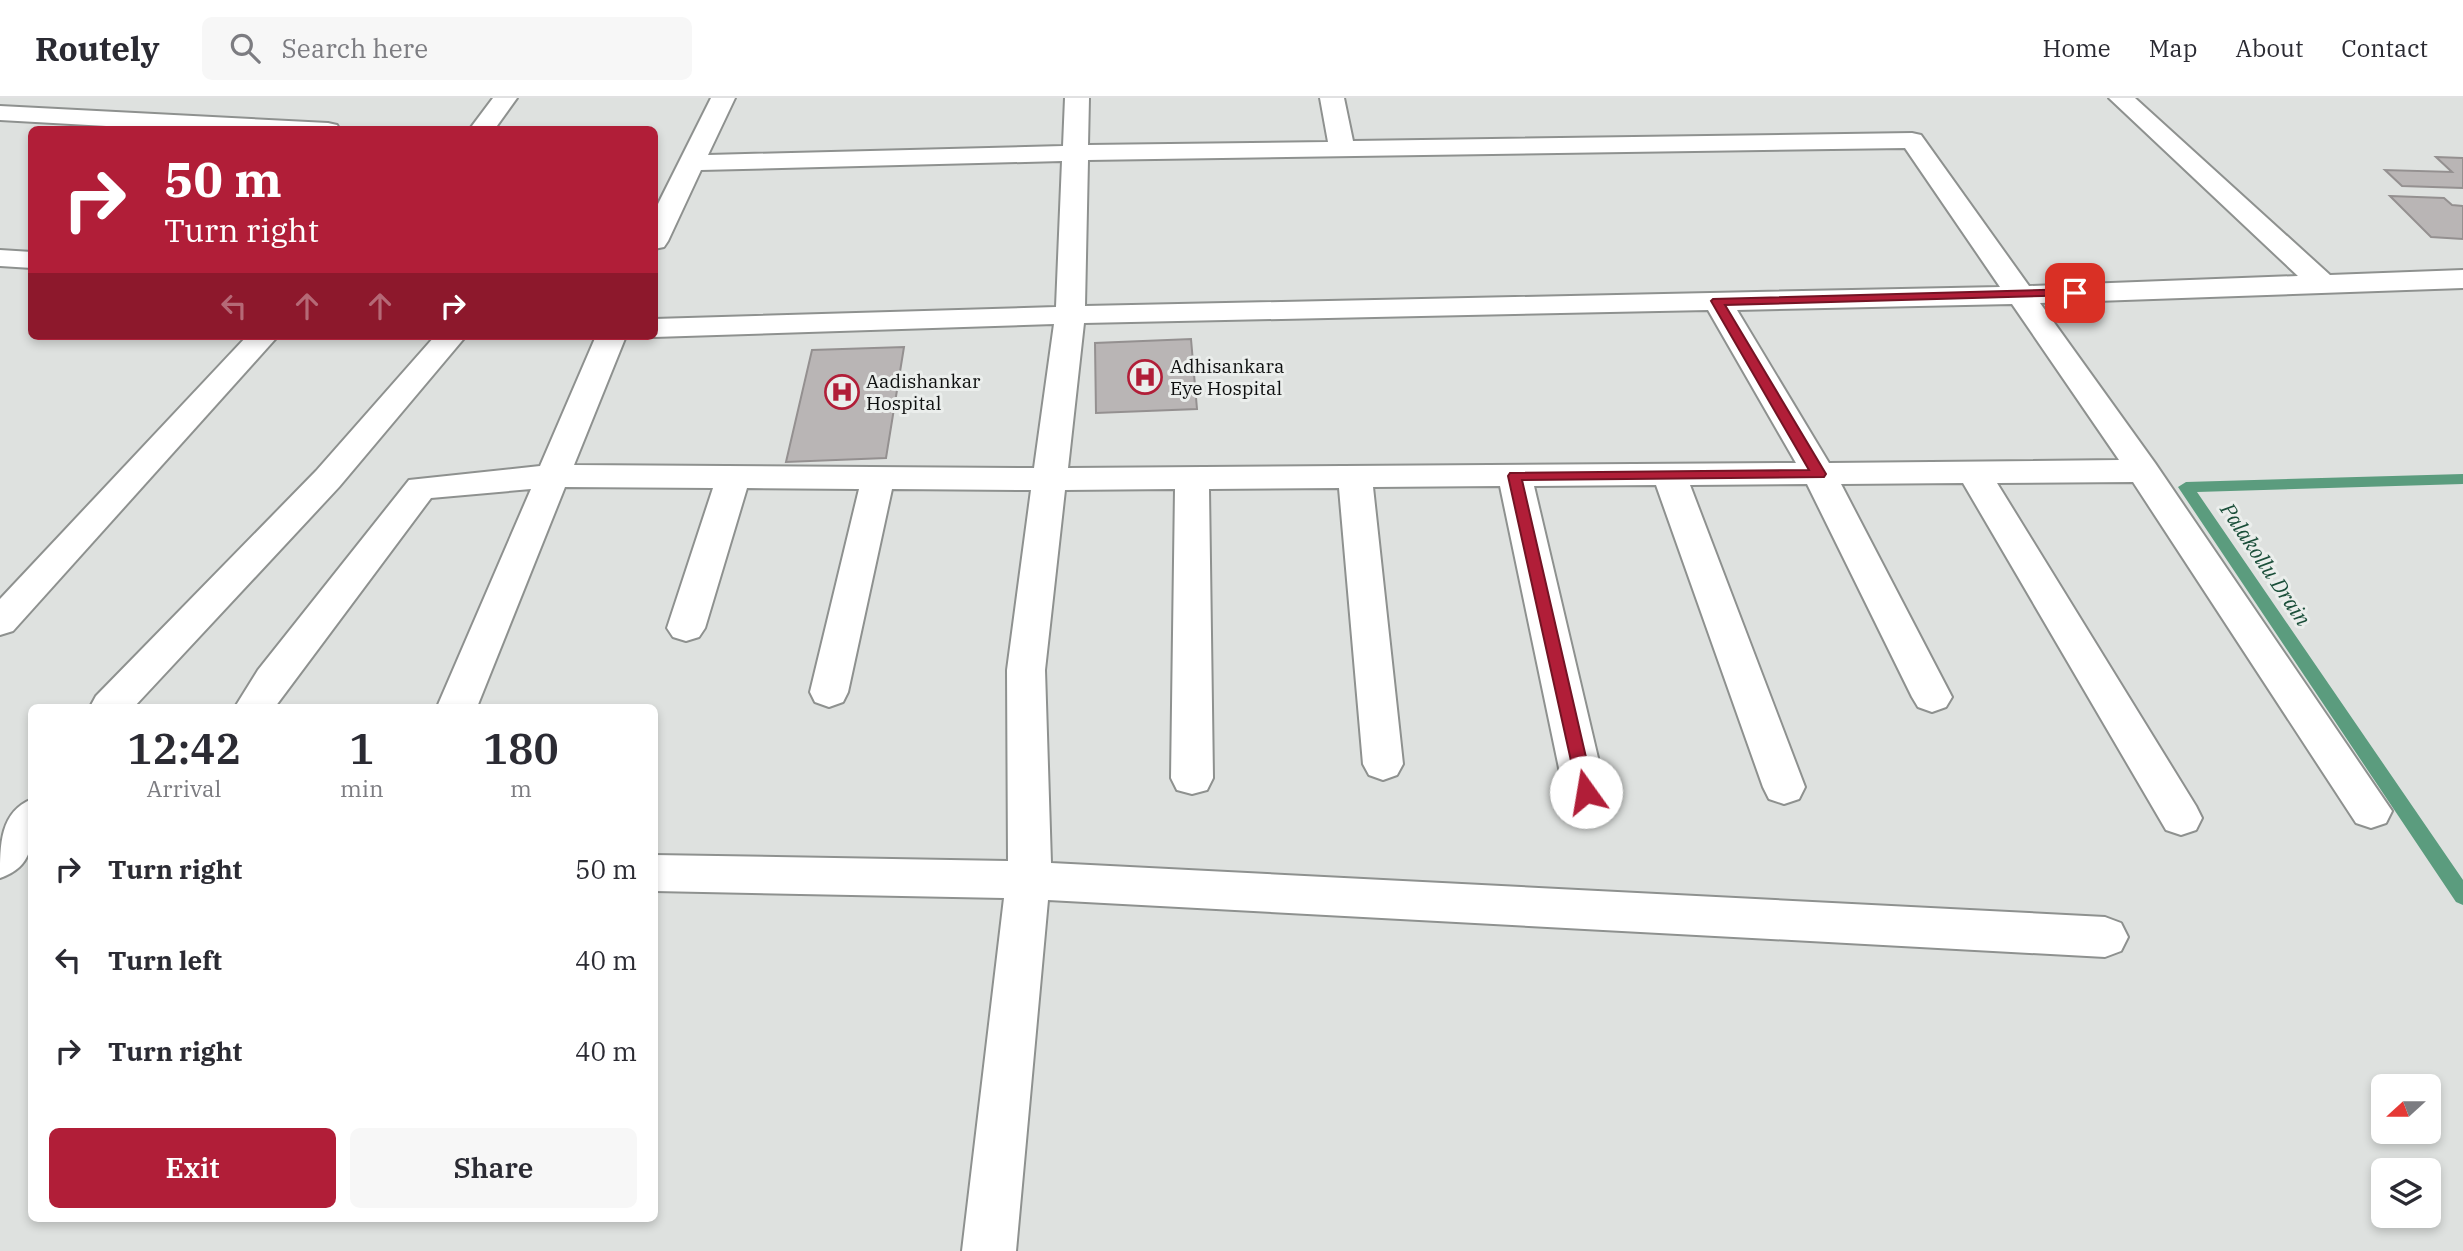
<!DOCTYPE html>
<style>
body{margin:0;font-family:"IBM Plex Serif",serif;background:#f7f7f7;color:#2b2b33;height:100vh;display:flex;flex-direction:column;font-size:26px;white-space:nowrap}
*{box-sizing:border-box;margin:0}
p{font-size:23px;color:#7c7c81}
.icon{flex:none;width:38px;height:38px;fill:none;stroke:currentColor;stroke-width:2;stroke-linecap:round;stroke-linejoin:round}
.map{position:relative;flex:1;overflow:hidden}
.drawer{position:absolute;left:28px;top:606px;width:630px;height:518px;display:flex;flex-direction:column;background:#fff;border-radius:10px;box-shadow:0 4px 10px #0003}
.drawer>*{flex:none}
.hud{position:absolute;left:28px;top:28px;width:630px;height:214px;border-radius:10px;box-shadow:0 4px 10px #0003;background:#b11e38;color:#fff;overflow:hidden}
.needle{width:46px;rotate:249deg}
.tools{position:absolute;left:2371px;top:976px;display:grid;gap:14px}
.tools a{display:grid;place-items:center;width:70px;height:70px;border-radius:10px;background:#fff;box-shadow:0 4px 10px #0003;font-size:35px}
.pin{position:absolute;display:grid;place-items:center;width:60px;height:60px;color:#fff;margin:-30px;border-radius:14px;box-shadow:0 4px 10px #0006}
.me{position:absolute;width:77px;margin:-38px;rotate:347deg;stroke-linejoin:round;filter:drop-shadow(0 0 5px #0008)}
.turn{display:flex;align-items:center;gap:24px;height:147px;padding:0 21px;font-size:32px}
.turn .icon{width:91px;height:91px;stroke-width:2.5}
.turn b{display:block;font-size:49px;line-height:60px}
.lanes{display:flex;align-items:center;height:66px;padding:0 21px;background:#0003;justify-content:center;gap:35px;direction:ltr}
.lanes .off{opacity:.35}
.eta{display:flex;justify-content:space-evenly;align-items:center;height:119px;text-align:center}
.eta b{font-size:42px;font-weight:600;line-height:49px}
.primary-button{display:flex;gap:14px;margin-top:auto;padding:14px 21px}
.primary-button a{flex:1;height:80px;border-radius:10px;background:#b11e38;color:#fff;font-size:28px;font-weight:600;line-height:80px;text-align:center}
.primary-button a+a{background:#f7f7f7;color:#2b2b33}
ul{padding:0;list-style:none}
li{display:flex;align-items:center;gap:21px;height:91px;padding:0 21px}
li div{flex:1}
li b{display:block;font-size:26px}
li em{font-style:normal}
header{display:flex;align-items:center;gap:42px;box-sizing:border-box;height:98px;padding:0 35px;background:#fff;border-bottom:2px solid #e1e1e2}
header strong{font-size:33px}
nav{display:flex;gap:38px;margin-inline-start:auto;font-size:24px}
.search{width:490px;height:63px;background:#f7f7f7;display:flex;align-items:center;gap:18px;box-sizing:border-box;padding:0 24px;border-radius:10px;color:#7c7c81;font-size:26px}
.map>svg:first-child{display:block}
.lines{fill:none;stroke-linecap:round;stroke-linejoin:round}
.stream{fill:#5b9c7e;fill-rule:evenodd}
.building{fill:#b9b5b5;stroke:#949090;stroke-width:2}
.minor-casing{stroke:#8e918f;stroke-width:4}
.minor{fill:#fff;fill-rule:evenodd}
.route{fill:#b11e38;stroke:#731424;stroke-width:2}
.labels{text-anchor:middle;dominant-baseline:central;stroke-width:6;stroke-linejoin:round;paint-order:stroke}
.poi-label{font-size:19px;fill:#0e0f0f;stroke:#ebeeec;text-anchor:start}
.water-label{font-size:21px;font-style:italic;fill:#1a4e39;stroke:#ebeeec}
</style>
<header>
<strong>Routely</strong>
<div class="search"><svg class="icon" aria-label="search" viewBox="0 0 24 24"><circle cx="10" cy="10" r="6"/><path d="M15 15l6 6"/></svg>Search here</div>
<nav><a>Home</a><a>Map</a><a>About</a><a>Contact</a></nav>
</header>
<div class="map">
<svg width="2463" height="1153" viewBox="0 0 2463 1153">
<rect width="100%" height="100%" fill="#dee1df"/>
<g class="lines">
<path class="stream" d="M2463,376V386L2197,394L2463,782V807L2456,804L2178,389L2186,384Z"/>
</g>
<g class="building">
<path d="M2436,59L2463,60V90L2402,88L2385,72L2452,74Z"/>
<path d="M2390,98L2444,100L2452,107L2463,108V141L2431,139Z"/>
<path d="M1191,241L1197,311L1096,315L1095,245Z"/>
<path d="M904,249L886,360L786,364L812,252Z"/>
</g>
<g class="lines">
<g class="minor-casing">
<g id="minor">
<path d="M493,0H517L494,32H469Z"/>
<path d="M711,0H735L708,57L1063,48L1065,0H1089L1088,47L1328,44L1320,0H1344L1353,43L1912,35L1921,37L2029,188L2298,178L2109,0H2135L2330,177L2463,172V190L2040,205L2155,365L2392,713L2386,725L2371,730L2356,725L2133,384L1997,385L2196,708L2202,720L2196,732L2181,737L2166,732L1963,385L1841,386L1952,599L1946,609L1932,614L1918,609L1912,599L1807,386L1690,387L1805,689L1799,701L1784,706L1769,701L1763,689L1656,387L1534,388L1606,694L1600,706L1585,711L1570,706L1564,694L1500,388L1373,389L1403,666L1397,677L1383,682L1369,677L1363,666L1339,390L1209,391L1213,680L1207,692L1192,696L1177,692L1171,680L1175,391L1065,392L1045,572L1051,765L2105,819L2121,825L2128,839L2121,853L2105,859L1048,802L1016,1153H962L1004,800L654,793V757L1008,763L1007,572L1031,392L892,391L848,594L843,604L829,609L815,604L810,594L859,391L747,390L705,530L699,539L686,543L673,539L667,530L713,390L565,389L477,609H437L531,391L431,400L275,609H235L258,572L409,382L540,368L596,238H626L574,367L1034,370L1054,226L654,239L650,238H654V221L1056,209L1062,63L701,72L668,143L664,149L654,151V114ZM1905,50L2000,189L1085,208L1088,62ZM2012,206L2119,362L1829,365L1737,212ZM1708,212L1796,365L1068,370L1084,225Z"/>
<path d="M0,8L328,25L337,27L340,32H177L0,22Z"/>
<path d="M0,152L32,154V170L0,168Z"/>
<path d="M247,238H278L13,533L0,537V501Z"/>
<path d="M435,238H466L339,389L134,609H90L96,598L316,373Z"/>
<path d="M32,701C32,735 39,767 0,780C0,746 0,714 32,701Z"/>
</g>
</g>
<use href="#minor" class="minor"/>
</g>
<path class="route" d="M2075,191L2081,195L2080,197L1725,207L1826,376L1824,379L1522,382L1594,694L1592,699H1579L1508,378L1510,375L1809,372L1711,203L1713,201Z"/>
<defs>
<g id="hospital-ring" transform="scale(1.75)"><circle r="9.5" fill="#ebeeec" stroke="#b11e38" stroke-width="1.5"/><path d="M-5-5h3v3.5h4V-5h3V5h-3V1.5h-4V5h-3Z" fill="#b11e38"/></g>
</defs>
<g fill-rule="evenodd">
<use href="#hospital-ring" x="1145" y="279"/>
<use href="#hospital-ring" x="842" y="294"/>
</g>
<g class="labels">
<g class="poi-label">
<text x="1170" y="268">Adhisankara<tspan x="1170" dy="22">Eye Hospital</tspan></text>
<text x="866" y="283">Aadishankar<tspan x="866" dy="22">Hospital</tspan></text>
</g>
<g class="water-label">
<text transform="translate(2266 466) rotate(56)">Palakollu Drain</text>
</g>
</g>
</svg>
<div class="tools">
<a><svg class="needle" viewBox="-14 -14 28 28"><path d="M0-13l5 13h-10z" fill="#e53935"/><path d="M0 13l5-13h-10z" fill="#7c7c81"/></svg></a>
<a><svg class="icon" aria-label="layers" viewBox="0 0 24 24"><path d="M12 4l9 5-9 5-9-5zM3 14l9 5 9-5"/></svg></a>
</div>
<div class="pin" style="left:2075px;top:195px;background:#d93025"><svg class="icon" aria-label="arrive" viewBox="0 0 24 24"><path d="M6 21V4h12l-3 4 3 4H6"/></svg></div>
<svg class="me" style="left:1586px;top:694px" viewBox="-20 -20 40 40"><circle r="19" fill="#fff"/><path d="M0-13L10 11 0 6-10 11z" fill="#b11e38"/></svg>
<div class="hud">
<div class="turn"><svg class="icon" aria-label="right" viewBox="0 0 24 24"><path d="M7 20v-9h11M14 6l5 5-5 5"/></svg><div><b>50 m</b>Turn right</div></div>
<div class="lanes"><svg class="icon off" aria-label="left" viewBox="0 0 24 24"><path d="M17 20v-9H6M10 6l-5 5 5 5"/></svg><svg class="icon off" aria-label="ahead" viewBox="0 0 24 24"><path d="M12 20V5M6 11l6-6 6 6"/></svg><svg class="icon off" aria-label="ahead" viewBox="0 0 24 24"><path d="M12 20V5M6 11l6-6 6 6"/></svg><svg class="icon" aria-label="right" viewBox="0 0 24 24"><path d="M7 20v-9h11M14 6l5 5-5 5"/></svg></div>
</div>
<section class="drawer">
<div class="eta">
<div><b>12:42</b><p>Arrival</p></div>
<div><b>1</b><p>min</p></div>
<div><b>180</b><p>m</p></div>
</div>
<ul>
<li><svg class="icon" aria-label="right" viewBox="0 0 24 24"><path d="M7 20v-9h11M14 6l5 5-5 5"/></svg><div><b>Turn right</b></div><em>50 m</em></li>
<li><svg class="icon" aria-label="left" viewBox="0 0 24 24"><path d="M17 20v-9H6M10 6l-5 5 5 5"/></svg><div><b>Turn left</b></div><em>40 m</em></li>
<li><svg class="icon" aria-label="right" viewBox="0 0 24 24"><path d="M7 20v-9h11M14 6l5 5-5 5"/></svg><div><b>Turn right</b></div><em>40 m</em></li>
</ul>
<div class="primary-button"><a>Exit</a><a>Share</a></div>
</section>
</div>
